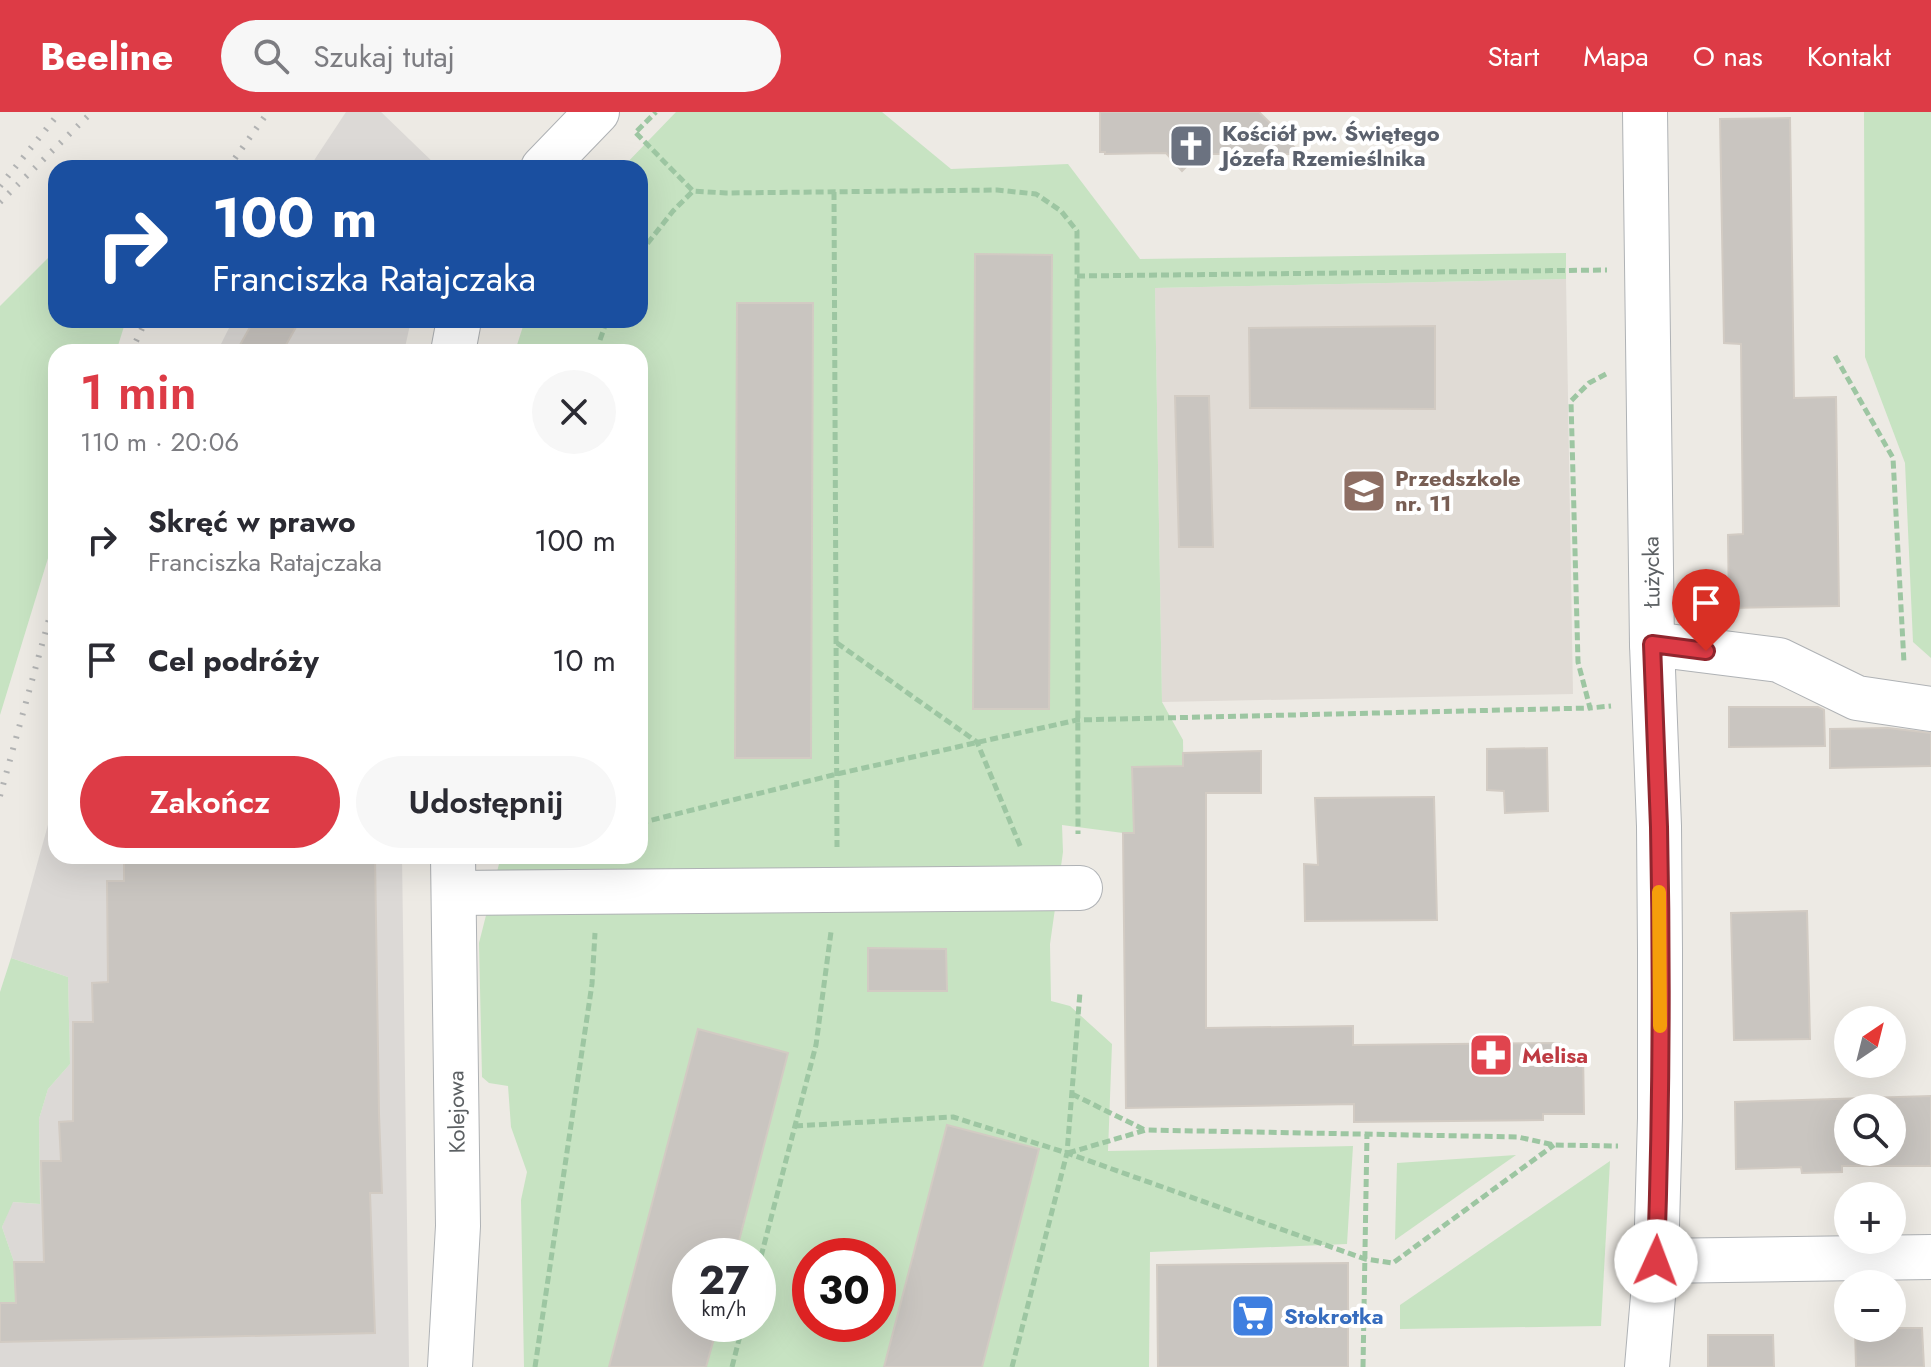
<!DOCTYPE html>
<html lang="pl">
<meta charset="utf-8">
<style>
body{margin:0;font-family:Jost,sans-serif;background:#f7f7f7;color:#2b2b33;height:100vh;display:flex;flex-direction:column;font-size:30px;white-space:nowrap}
*{box-sizing:border-box;margin:0}
p{font-size:26px;color:#7c7c81}
.icon{flex:none;width:44px;height:44px;fill:none;stroke:currentColor;stroke-width:2;stroke-linecap:round;stroke-linejoin:round}
.map{position:relative;flex:1;overflow:hidden}
.details{position:absolute;left:48px;top:232px;width:600px;height:520px;display:flex;flex-direction:column;background:#fff;border-radius:24px;box-shadow:0 8px 32px #0002}
.details>*{flex:none}
.guide{position:absolute;left:48px;top:48px;width:600px;height:168px;border-radius:24px;box-shadow:0 8px 32px #0002;background:#1a4fa0;color:#fff;overflow:hidden}
.needle{width:52px;rotate:35deg}
.tools{position:absolute;left:1834px;top:894px;display:grid;gap:16px}
.tools a{display:grid;place-items:center;width:72px;height:72px;border-radius:50%;background:#fff;box-shadow:0 8px 32px #0002;font-size:40px}
.speed{position:absolute;left:672px;top:1126px;display:flex;gap:16px;font-size:40px;font-weight:700;text-align:center}
.speed>*{display:grid;place-content:center;width:104px;height:104px;border-radius:50%;background:#fff;box-shadow:0 8px 32px #0002;line-height:1}
.speed small{font-size:20px;font-weight:400}
.speed .limit{border:12px solid #d22;background:#fff;color:#111}
.pin{position:absolute;display:grid;place-items:center;width:68px;height:68px;color:#fff;margin:-82px -34px;border-radius:50% 50% 50% 0;rotate:-45deg;box-shadow:0 0 8px #0007}
.pin .icon{rotate:45deg}
.me{position:absolute;width:88px;margin:-44px;rotate:2deg;stroke-linejoin:round;filter:drop-shadow(0 0 6px #0008)}
.turn{display:flex;align-items:center;gap:28px;height:168px;padding:0 32px;font-size:36px}
.turn .icon{width:104px;height:104px;stroke-width:2.5}
.turn b{display:block;font-size:56px;line-height:68px}
.round{display:grid;place-items:center;flex:none;width:84px;height:84px;border-radius:42px;background:#f7f7f7}
.overview{display:flex;align-items:center;justify-content:space-between;height:136px;padding:0 32px}
h1{font-size:48px;font-weight:600;line-height:60px;color:#dd3b46}
.button{display:flex;gap:16px;margin-top:auto;padding:16px 32px}
.button a{flex:1;height:92px;border-radius:48px;background:#dd3b46;color:#fff;font-size:32px;font-weight:600;line-height:92px;text-align:center}
.button a+a{background:#f7f7f7;color:#2b2b33}
ul{padding:0;list-style:none}
li{display:flex;align-items:center;gap:24px;height:120px;padding:0 32px}
li div{flex:1}
li b{display:block;font-size:30px}
li em{font-style:normal}
header{display:flex;align-items:center;gap:48px;box-sizing:border-box;height:112px;padding:0 40px;background:#dd3b46;color:#fff}
header strong{font-size:38px}
nav{display:flex;gap:44px;margin-inline-start:auto;font-size:28px}
.search{width:560px;height:72px;background:#f7f7f7;display:flex;align-items:center;gap:20px;box-sizing:border-box;padding:0 28px;border-radius:44px;color:#7c7c81;font-size:30px}
.map>svg:first-child{display:block}
.industrial{fill:#dcd9d6}
.education{fill:#e0dbd5}
.green{fill:#c7e3c2;fill-rule:evenodd}
.building{fill:#c9c5c0;stroke:#d2cbc3;stroke-width:2;fill-rule:evenodd}
.lines{fill:none;stroke-linecap:round;stroke-linejoin:round}
.minor-casing{stroke:#afb2b5;stroke-width:46}
.path{stroke:#9dc6a2;stroke-width:5;stroke-dasharray:8 4;stroke-linecap:butt}
.minor{stroke:#fff;stroke-width:44}
.rail{stroke:#b2b3b3;stroke-width:6;stroke-dasharray:2 10;stroke-linecap:butt}
.route-casing{stroke:#90262e;stroke-width:20}
.route{stroke:#dd3b46;stroke-width:14}
.slow{stroke:#f59e0b;stroke-width:14}
.labels{text-anchor:middle;dominant-baseline:central;stroke-width:8;stroke-linejoin:round;paint-order:stroke}
.worship-label{font-size:22px;font-weight:bold;fill:#5b616d;stroke:#fff;text-anchor:start}
.education-label{font-size:22px;font-weight:bold;fill:#785e54;stroke:#fff;text-anchor:start}
.street-label{font-size:22px;fill:#5c6063;stroke:#fff}
.health-label{font-size:22px;font-weight:bold;fill:#be3a42;stroke:#fff;text-anchor:start}
.shop-label{font-size:22px;font-weight:bold;fill:#366cbe;stroke:#fff;text-anchor:start}
</style>
<header>
<strong>Beeline</strong>
<div class="search"><svg class="icon" aria-label="search" viewBox="0 0 24 24"><circle cx="10" cy="10" r="6"/><path d="M15 15l6 6"/></svg>Szukaj tutaj</div>
<nav><a>Start</a><a>Mapa</a><a>O nas</a><a>Kontakt</a></nav>
</header>
<div class="map">
<svg width="1931" height="1255" viewBox="0 0 1931 1255">
<rect width="100%" height="100%" fill="#edeae4"/>
<g class="industrial">
<path d="M346,0H381L439,56H309Z"/>
<path d="M233,208H411L404,240H217Z"/>
<path d="M56,684V744H402L409,1255H0V1191L16,1190L14,1150L2,1115L12,1090L40,1092L39,1007L48,977L70,952L68,865L11,846Z"/>
</g>
<path class="education" d="M1566,167L1573,582L1162,590L1155,176Z"/>
<g class="green">
<path d="M676,0H882L951,57L1068,52L1140,147L1566,141V167L1155,176L1162,590L1183,628L1184,699L1166,721H1123L1062,713L1063,740L1050,832L1051,889L1070,894L1112,932L1108,1039L1353,1034L1347,1132L1150,1140L1149,1255H524L521,1088L527,1060L511,1015L508,974L489,971L482,965L479,831L501,744H640V240H573L572,232L517,233L525,208H640V56H622ZM690,1144H758V1212H690ZM810,1144H878V1212H810Z"/>
<path d="M1864,0H1931V546L1913,530L1905,351L1865,245Z"/>
<path d="M48,146L56,152V208H126L116,240H56V420L0,603V194Z"/>
<path d="M11,846L68,865L70,952L48,977L39,1007L40,1092L13,1090L2,1115L14,1150L16,1191H0V880Z"/>
<path d="M1516,1043L1395,1128L1397,1051Z"/>
<path d="M1610,1049L1601,1214L1400,1217V1193Z"/>
</g>
<g class="building">
<path d="M1100,0H1259L1301,42H1199L1182,59L1166,41L1105,42V40H1100Z"/>
<path d="M1790,6L1794,286L1836,285L1839,494L1729,496L1728,423L1743,422L1741,232L1724,231L1720,7Z"/>
<path d="M975,142L1052,143L1049,597H973Z"/>
<path d="M737,191H813L811,646H735Z"/>
<path d="M254,208H300L282,240H236Z"/>
<path d="M1435,214V297L1250,296L1249,216Z"/>
<path d="M1175,284H1209L1213,435H1179Z"/>
<path d="M1729,595H1818L1824,598L1825,634L1729,635Z"/>
<path d="M1888,616L1931,621V654L1830,656V617Z"/>
<path d="M1547,636L1548,699L1505,701L1504,679L1487,678V637Z"/>
<path d="M1261,639V681H1206V916L1353,914V933L1559,931V941L1583,940L1584,1002H1543V1008L1354,1010V992L1126,996L1123,721H1134L1132,655L1183,654V641Z"/>
<path d="M1434,685L1437,808L1305,809L1304,752L1318,753L1315,686Z"/>
<path d="M124,744H375L379,1002L382,1081H370L375,1221L0,1230V1191H16L14,1150H44L41,1049H61L59,1010L73,1009V910H93L92,871L108,870L107,769H124Z"/>
<path d="M1807,799L1810,927L1734,928L1731,801Z"/>
<path d="M868,836L946,837L947,879H868Z"/>
<path d="M698,917L788,941L735,1144H690V1212H718L706,1255H609Z"/>
<path d="M1931,984V1054H1842V1060L1802,1061L1801,1055L1736,1057L1735,990ZM1848,996H1892V1040H1848Z"/>
<path d="M947,1013L1039,1037L982,1255H884Z"/>
<path d="M1348,1151V1255H1158L1157,1153Z"/>
<path d="M1855,1216H1922L1924,1255H1856Z"/>
<path d="M1708,1223H1773L1774,1255H1708Z"/>
</g>
<g class="lines">
<g class="minor-casing">
<g id="minor">
<path d="M1645,0L1652,532L1659,714L1660,838V1006L1656,1149L1647,1255"/>
<path d="M543,56L597,0"/>
<path d="M453,240L459,208"/>
<path d="M1652,532L1779,548L1857,586L1931,597"/>
<path d="M454,781L1080,776"/>
<path d="M1656,1149L1931,1145"/>
<path d="M450,1255L458,1114L453,744"/>
</g>
</g>
<g class="path">
<path d="M637,19L656,0"/>
<path d="M636,21L693,79L726,81L997,78L1036,82L1061,99L1077,119L1078,722"/>
<path d="M834,80L837,735"/>
<path d="M640,141L673,99L693,79"/>
<path d="M1077,164L1607,158"/>
<path d="M600,240V228L607,208"/>
<path d="M1835,244L1893,346L1904,551"/>
<path d="M1606,262L1589,271L1571,289L1578,550L1590,596L1611,594"/>
<path d="M837,531L977,630L1021,736"/>
<path d="M640,711L837,662L1077,608L1590,596"/>
<path d="M1072,982L1145,1018"/>
<path d="M795,1014L953,1005L1067,1041L1365,1147L1393,1151L1554,1033"/>
<path d="M1068,1041L1146,1018L1518,1025L1554,1033L1618,1034"/>
<path d="M758,1156L816,933L831,820"/>
<path d="M535,1255L592,872L595,821"/>
<path d="M732,1255L743,1212"/>
<path d="M1012,1255L1067,1041L1080,880"/>
<path d="M1363,1255L1367,1022"/>
</g>
<use href="#minor" class="minor"/>
<g class="rail">
<path d="M228,56L268,0"/>
<path d="M0,74L60,0"/>
<path d="M0,90L92,0"/>
<path d="M131,240L146,208"/>
<path d="M0,684L56,482"/>
</g>
</g>
<g class="lines">
<g class="route-casing">
<path id="route" d="M1656,1149C1661,1005 1662,860 1659,715C1657,654 1654,593 1652,532L1706,539"/>
</g>
<use href="#route" class="route"/>
<path class="slow" d="M1659,780L1660,914"/>
</g>
<defs>
<g id="church-square" transform="scale(2.3)"><rect x="-9" y="-9" width="18" height="18" rx="4" fill="#6b7280" stroke="#fff"/><path d="M-1.2-6h2.4v3.5h3.3v2.4h-3.3V6h-2.4V-.1h-3.3v-2.4h3.3Z" fill="#fff"/></g>
<g id="school-square" transform="scale(2.3)"><rect x="-9" y="-9" width="18" height="18" rx="4" fill="#8d6e63" stroke="#fff"/><path d="M0-5L7-2L0 1L-7-2ZM-4 1L0 2.5L4 1V4Q0 6-4 4Z" fill="#fff"/></g>
<g id="pharmacy-square" transform="scale(2.3)"><rect x="-9" y="-9" width="18" height="18" rx="4" fill="#e0444e" stroke="#fff"/><path d="M-2-6h4v4h4v4h-4v4h-4v-4h-4v-4h4Z" fill="#fff"/></g>
<g id="supermarket-square" transform="scale(2.3)"><rect x="-9" y="-9" width="18" height="18" rx="4" fill="#3f7fe0" stroke="#fff"/><path d="M-6-5.5h2.5l.6 2H6L4.5 2H-2.5L-4.4-4H-6ZM-1.5 3.2a1.3 1.3 0 1 0 .1 0ZM3 3.2a1.3 1.3 0 1 0 .1 0Z" fill="#fff"/></g>
</defs>
<g fill-rule="evenodd">
<use href="#church-square" x="1191" y="34"/>
<use href="#school-square" x="1364" y="379"/>
<use href="#pharmacy-square" x="1491" y="943"/>
<use href="#supermarket-square" x="1253" y="1204"/>
</g>
<g class="labels">
<g class="worship-label">
<text x="1222" y="21">Kościół pw. Świętego<tspan x="1222" dy="25">Józefa Rzemieślnika</tspan></text>
</g>
<g class="education-label">
<text x="1395" y="366">Przedszkole<tspan x="1395" dy="25">nr. 11</tspan></text>
</g>
<g class="street-label">
<text transform="translate(1651 460) rotate(-91)">Łużycka</text>
<text transform="translate(456 1000) rotate(-91)">Kolejowa</text>
</g>
<g class="health-label">
<text x="1522" y="943">Melisa</text>
</g>
<g class="shop-label">
<text x="1284" y="1204">Stokrotka</text>
</g>
</g>
</svg>
<div class="tools">
<a><svg class="needle" viewBox="-14 -14 28 28"><path d="M0-13l5 13h-10z" fill="#e53935"/><path d="M0 13l5-13h-10z" fill="#7c7c81"/></svg></a>
<a><svg class="icon" aria-label="search" viewBox="0 0 24 24"><circle cx="10" cy="10" r="6"/><path d="M15 15l6 6"/></svg></a>
<a>+</a>
<a>−</a>
</div>
<div class="speed"><div>27<small>km/h</small></div><div class="limit">30</div></div>
<div class="pin" style="left:1706px;top:539px;background:#d93025"><svg class="icon" aria-label="arrive" viewBox="0 0 24 24"><path d="M6 21V4h12l-3 4 3 4H6"/></svg></div>
<svg class="me" style="left:1656px;top:1149px" viewBox="-20 -20 40 40"><circle r="19" fill="#fff"/><path d="M0-13L10 11 0 6-10 11z" fill="#dd3b46"/></svg>
<div class="guide">
<div class="turn"><svg class="icon" aria-label="right" viewBox="0 0 24 24"><path d="M7 20v-9h11M14 6l5 5-5 5"/></svg><div><b>100 m</b>Franciszka Ratajczaka</div></div>
</div>
<section class="details">
<div class="overview"><div><h1>1 min</h1><p>110 m · 20:06</p></div><a class="round"><svg class="icon" aria-label="close" viewBox="0 0 24 24"><path d="M6 6l12 12M18 6L6 18"/></svg></a></div>
<ul>
<li><svg class="icon" aria-label="right" viewBox="0 0 24 24"><path d="M7 20v-9h11M14 6l5 5-5 5"/></svg><div><b>Skręć w prawo</b><p>Franciszka Ratajczaka</p></div><em>100 m</em></li>
<li><svg class="icon" aria-label="arrive" viewBox="0 0 24 24"><path d="M6 21V4h12l-3 4 3 4H6"/></svg><div><b>Cel podróży</b></div><em>10 m</em></li>
</ul>
<div class="button"><a>Zakończ</a><a>Udostępnij</a></div>
</section>
</div>
